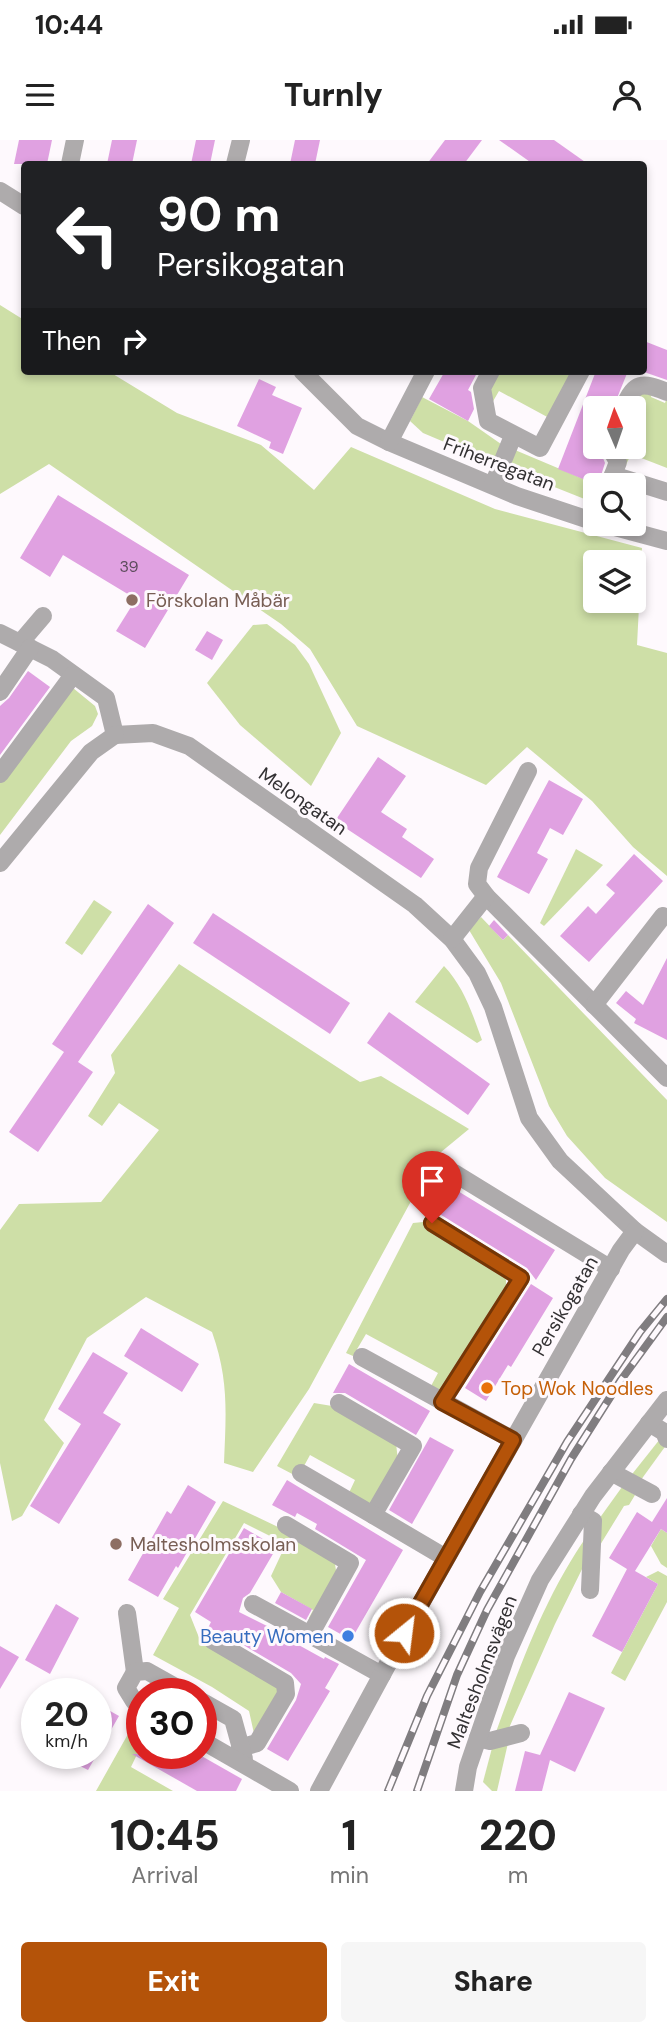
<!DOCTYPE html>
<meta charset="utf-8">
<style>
body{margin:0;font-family:"DM Sans",sans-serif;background:#f6f6f6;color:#222;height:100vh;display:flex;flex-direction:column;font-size:26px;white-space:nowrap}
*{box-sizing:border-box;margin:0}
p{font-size:23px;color:#767676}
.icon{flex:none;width:38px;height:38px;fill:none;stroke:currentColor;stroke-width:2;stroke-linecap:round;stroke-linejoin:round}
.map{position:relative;height:1651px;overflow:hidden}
.drawer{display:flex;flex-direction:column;background:#fff;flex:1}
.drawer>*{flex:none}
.hud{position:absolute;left:21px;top:21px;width:626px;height:214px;border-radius:7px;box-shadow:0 4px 10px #0003;background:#202124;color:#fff;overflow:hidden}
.needle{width:46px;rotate:358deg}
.fabs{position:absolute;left:583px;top:256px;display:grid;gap:14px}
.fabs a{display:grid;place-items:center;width:63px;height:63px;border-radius:7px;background:#fff;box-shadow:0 4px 10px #0003;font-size:35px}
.speed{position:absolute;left:21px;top:1538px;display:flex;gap:14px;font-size:35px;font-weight:700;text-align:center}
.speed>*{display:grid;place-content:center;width:91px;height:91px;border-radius:50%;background:#fff;box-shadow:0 4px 10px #0003;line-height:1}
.speed small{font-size:18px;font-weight:400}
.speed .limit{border:10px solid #d22;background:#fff;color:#111}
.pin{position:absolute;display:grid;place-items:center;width:60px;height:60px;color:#fff;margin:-72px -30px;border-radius:50% 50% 50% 0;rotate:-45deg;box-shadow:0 0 7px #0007}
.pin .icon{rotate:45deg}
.me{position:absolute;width:77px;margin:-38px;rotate:29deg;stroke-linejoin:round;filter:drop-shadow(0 0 5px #0008)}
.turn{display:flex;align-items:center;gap:24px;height:147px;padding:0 21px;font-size:32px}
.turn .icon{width:91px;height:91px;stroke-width:2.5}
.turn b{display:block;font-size:49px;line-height:60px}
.then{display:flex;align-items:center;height:66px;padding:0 21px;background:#0003;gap:14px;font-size:26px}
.eta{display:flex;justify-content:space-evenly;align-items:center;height:119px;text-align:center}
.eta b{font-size:42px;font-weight:800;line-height:49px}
.action{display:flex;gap:14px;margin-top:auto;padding:14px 21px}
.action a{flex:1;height:80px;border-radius:7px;background:#b45309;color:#fff;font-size:28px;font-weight:800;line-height:80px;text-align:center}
.action a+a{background:#f6f6f6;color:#222}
.status{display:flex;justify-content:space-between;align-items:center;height:49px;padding:0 35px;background:#fff;direction:ltr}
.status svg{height:19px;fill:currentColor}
header{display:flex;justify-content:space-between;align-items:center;height:91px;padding:0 21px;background:#fff;font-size:32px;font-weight:800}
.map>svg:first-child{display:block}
.green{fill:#cedfa7;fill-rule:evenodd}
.building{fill:#e0a1e1}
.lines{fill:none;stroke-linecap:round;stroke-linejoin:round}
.minor{stroke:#aeabac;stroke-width:18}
.rail-casing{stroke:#807d80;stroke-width:8}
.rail{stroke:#fef9fd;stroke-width:5;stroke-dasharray:16;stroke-linecap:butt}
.route-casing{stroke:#753606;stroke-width:18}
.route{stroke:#b45309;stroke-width:12}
.education-dot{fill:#8d6e63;stroke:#fef9fd;stroke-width:2.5}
.food-dot{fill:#e8710a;stroke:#fef9fd;stroke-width:2.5}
.shop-dot{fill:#3f7fe0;stroke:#fef9fd;stroke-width:2.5}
.labels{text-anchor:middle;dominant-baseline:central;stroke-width:6;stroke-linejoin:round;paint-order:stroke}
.number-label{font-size:16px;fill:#5e4d5e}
.street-label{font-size:19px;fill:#333133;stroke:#fef9fd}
.education-label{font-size:19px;fill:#785e54;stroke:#fef9fd;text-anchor:start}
.food-label{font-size:19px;fill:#c56008;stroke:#fef9fd;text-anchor:start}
.shop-label{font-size:19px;fill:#366cbe;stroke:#fef9fd;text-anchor:end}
</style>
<div class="status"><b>10:44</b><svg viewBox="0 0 49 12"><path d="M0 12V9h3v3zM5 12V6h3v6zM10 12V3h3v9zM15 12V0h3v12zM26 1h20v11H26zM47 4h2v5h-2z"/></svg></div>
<header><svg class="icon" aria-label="menu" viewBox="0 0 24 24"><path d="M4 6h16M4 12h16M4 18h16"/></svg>Turnly<svg class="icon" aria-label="person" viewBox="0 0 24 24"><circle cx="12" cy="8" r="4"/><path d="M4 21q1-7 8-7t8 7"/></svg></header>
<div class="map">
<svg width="667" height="1651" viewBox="0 0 667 1651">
<rect width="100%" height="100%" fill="#fef9fd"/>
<g class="green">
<path d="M0,165L24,180V231H108L177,273L261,305L314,350L351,307L495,369L642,408L637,505L667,513V736L633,707L592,661L527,607L486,645L357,586L310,509L281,484L49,324L0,354ZM595,422H634V460H595Z"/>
<path d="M496,231H576L551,279L499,251L492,263C489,252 490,241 496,231Z"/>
<path d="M653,251L651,257L665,263L667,257V328L631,314L625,327L620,324L625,311L623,306H634V268H629L636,255Z"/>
<path d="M422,257L468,281L501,304L494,323L423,293L410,281Z"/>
<path d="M515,310L598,345H595L592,362L507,328Z"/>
<path d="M267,484L295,505L309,524L341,593L311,646L240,585L207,543L253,485Z"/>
<path d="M73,548L95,566L98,574L92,586L71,601L0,695V643Z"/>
<path d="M576,709L603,725L544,786L540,783Z"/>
<path d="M94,760L112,772L82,815L65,803Z"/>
<path d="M481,777L503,800L508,795L667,960V1082L605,1038L567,996L549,966L501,843L469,790Z"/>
<path d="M179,824L360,942L381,936L469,989L435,1017L309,1249L253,1332L224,1323C226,1273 229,1240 212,1192L146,1157L87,1198L44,1280L64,1303L22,1376L12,1381L0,1323V1090L19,1064L101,1062L159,990L119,963L102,986L88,976L115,933L111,915Z"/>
<path d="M444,826C464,847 472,873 482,900L477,903L415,862Z"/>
<path d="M423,1082L501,1129L506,1140V1151L442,1251L431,1246L438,1233L366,1194L353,1216L346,1213L413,1083Z"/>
<path d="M314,1263L338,1267L396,1303L398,1321L374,1362L364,1364L348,1355L355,1340L310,1315L298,1337L277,1326Z"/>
<path d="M660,1299L667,1304L638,1344L629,1338Z"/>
<path d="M622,1347L635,1355L629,1365L624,1366L597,1410L599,1379Z"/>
<path d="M223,1361L276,1386L328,1416L335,1424L337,1437L313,1479L309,1478L313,1470L281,1452L271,1436L286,1404L244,1383L190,1475L200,1500L277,1543L280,1552L255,1598L249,1571L212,1547L153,1515L179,1468L163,1459Z"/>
<path d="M661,1389L667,1393V1428L661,1424L651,1406Z"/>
<path d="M589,1393L587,1419L555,1484L509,1588L496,1592C521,1523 546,1454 589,1393Z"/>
<path d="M658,1431L667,1436V1462L625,1541L611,1533L658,1444L646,1437Z"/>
<path d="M137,1578L142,1581V1604L131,1627L173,1651H96Z"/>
<path d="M508,1603L497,1651H492L483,1642L492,1608Z"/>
</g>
<g class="building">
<path d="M19,0H52L47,24H14Z"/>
<path d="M112,0H137L132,24H107Z"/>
<path d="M196,0H215L210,24H191Z"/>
<path d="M295,0H320L315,24H290Z"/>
<path d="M445,0H482L464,24H427Z"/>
<path d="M499,0H554L588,24H533Z"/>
<path d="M644,201L667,210V240L644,232Z"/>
<path d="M445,231H478L468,250L471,252L474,269L468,281L429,259Z"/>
<path d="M596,231H628L613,268H595V306L598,307L595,315L603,318L605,323L598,345L558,329Z"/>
<path d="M259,239L276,247L272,255L302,268L283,314L269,308L271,302L237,286Z"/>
<path d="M58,355L189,435L145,508L116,491L136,459L63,415L50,437L20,418Z"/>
<path d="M207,491L223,500L212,520L195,510Z"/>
<path d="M28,531L50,547L0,615V566L9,558Z"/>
<path d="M378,617L406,636L381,672L407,689L402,697L434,719L421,738L335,681Z"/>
<path d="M549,640L583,659L563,695L550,688L537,713L548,719L529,754L497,737Z"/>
<path d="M634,714L663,741L589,822L560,796L588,766L596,774L615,753L606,745Z"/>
<path d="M148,764L174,783L78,922L93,932L38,1012L9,992L64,912L52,904Z"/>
<path d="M213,773L350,863L330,894L193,803Z"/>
<path d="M494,780L508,795L503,800L489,786Z"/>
<path d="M667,818V900L634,883L636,879L616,863L626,851L643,865Z"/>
<path d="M389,872L490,944L468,975L367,903Z"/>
<path d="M438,1039L555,1110L536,1140L527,1128L438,1073H427L419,1068Z"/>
<path d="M531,1144L553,1158L511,1227L508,1225L486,1261L465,1248Z"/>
<path d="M141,1188L199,1224L182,1252L124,1216Z"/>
<path d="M93,1212L128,1233L103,1273L121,1284L59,1384L30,1366L81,1284L58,1269Z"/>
<path d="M349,1224L430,1271L416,1295L345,1253H333Z"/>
<path d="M430,1297L454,1310L412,1384L389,1370Z"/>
<path d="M287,1340L403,1410L351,1500L328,1487L366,1420L315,1389L317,1384L297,1373L295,1377L272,1365Z"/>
<path d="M188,1345L216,1362L178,1428L176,1426L158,1457L128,1440L167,1371L171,1374Z"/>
<path d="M667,1358V1393L661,1389L635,1431L658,1444L622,1512L592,1496L627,1429L609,1418L637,1372L652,1382Z"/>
<path d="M244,1388L277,1407L250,1453L243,1458L239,1472L297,1501L295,1503L324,1519L325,1517L339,1524L325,1548L330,1551L288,1621L267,1609L296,1560L301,1544L291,1533L218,1490H207L211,1482L195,1472Z"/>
<path d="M281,1452L312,1469L306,1480L275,1463Z"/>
<path d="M56,1464L79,1478L50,1534L25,1520Z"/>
<path d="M0,1506L19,1517L0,1549Z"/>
<path d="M569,1552L605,1568L575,1632L550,1620L542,1651H515L525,1611L540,1615Z"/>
<path d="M96,1563L119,1576L88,1630L56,1614H96Z"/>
<path d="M132,1614H198L242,1639L236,1651H197Z"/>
</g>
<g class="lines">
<g class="minor">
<path d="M70,24L75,0"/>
<path d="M235,24L241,0"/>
<path d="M0,51L24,66"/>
<path d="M302,231L357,286L389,302L517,356L595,382"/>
<path d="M491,231L482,248L488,281L540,308L581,231"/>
<path d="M624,268C633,241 643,242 667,252"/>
<path d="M389,302L426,231"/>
<path d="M609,306L618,322L613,335"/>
<path d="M493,345L513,296"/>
<path d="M609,345L613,335L667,352"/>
<path d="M600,383L667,401"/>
<path d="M0,493L52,519L106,558L115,595"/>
<path d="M20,503L43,476"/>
<path d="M0,552L30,508"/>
<path d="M115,595L153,593L189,606L415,765L452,799L477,833L493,867L529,978L560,1021L635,1091L667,1114"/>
<path d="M0,634L73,535"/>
<path d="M0,723L91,612L115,595"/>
<path d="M486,756L667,938"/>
<path d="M452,799L486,756L477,744L479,728L528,631"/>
<path d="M594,865L663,776"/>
<path d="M454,1033L611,1129"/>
<path d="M432,1083L521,1138L442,1262"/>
<path d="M362,1217L513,1300"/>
<path d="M339,1263L413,1306L373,1375L446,1418"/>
<path d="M649,1283L664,1292L667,1299"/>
<path d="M611,1332L652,1354"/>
<path d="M301,1333L373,1375"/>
<path d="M581,1374L593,1381L590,1450"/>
<path d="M286,1385L350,1423L310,1495L382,1535"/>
<path d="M253,1464L310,1495"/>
<path d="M127,1473L135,1532"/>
<path d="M212,1500L285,1543L286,1554L257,1603L240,1608"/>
<path d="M201,1561L233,1579L244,1619"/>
<path d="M142,1565L134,1561L126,1548L135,1532L147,1531L188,1554"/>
<path d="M478,1598L490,1601L521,1593"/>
<path d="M201,1600L290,1651"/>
<path d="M319,1651L416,1472L621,1110L635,1091"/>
<path d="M464,1651L468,1627L506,1516L540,1440L593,1356L667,1260"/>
</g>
<g class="rail-casing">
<g id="rail">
<path d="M388,1651L427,1556L480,1452L567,1302L640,1192L667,1159"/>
<path d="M417,1651L457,1535L487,1470L571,1319L621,1240L667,1177"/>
</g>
</g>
<use href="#rail" class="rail"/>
</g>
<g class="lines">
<g class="route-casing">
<path id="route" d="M404,1493L513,1300L442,1262L521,1138L432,1083"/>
</g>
<use href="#route" class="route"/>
</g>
<g class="education-dot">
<circle cx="132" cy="460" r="7"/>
<circle cx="116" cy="1404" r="7"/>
</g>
<circle class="food-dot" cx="487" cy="1248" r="7"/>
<circle class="shop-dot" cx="348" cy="1496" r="7"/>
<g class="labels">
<g class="number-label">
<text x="129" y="426">39</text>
</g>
<g class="street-label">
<text transform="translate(499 324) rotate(21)">Friherregatan</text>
<text transform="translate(303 661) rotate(35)">Melongatan</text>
<text transform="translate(565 1166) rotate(-60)">Persikogatan</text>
<text transform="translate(482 1532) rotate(-69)">Maltesholmsvägen</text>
</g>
<g class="education-label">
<text x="146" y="460">Förskolan Måbär</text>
<text x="130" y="1404">Maltesholmsskolan</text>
</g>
<g class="food-label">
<text x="501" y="1248">Top Wok Noodles</text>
</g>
<g class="shop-label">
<text x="334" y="1496">Beauty Women</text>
</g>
</g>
</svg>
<div class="fabs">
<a><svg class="needle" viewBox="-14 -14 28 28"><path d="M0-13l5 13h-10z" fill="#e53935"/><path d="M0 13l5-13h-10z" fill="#767676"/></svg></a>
<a><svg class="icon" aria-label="search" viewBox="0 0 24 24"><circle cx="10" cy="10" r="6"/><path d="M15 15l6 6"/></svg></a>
<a><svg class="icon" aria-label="layers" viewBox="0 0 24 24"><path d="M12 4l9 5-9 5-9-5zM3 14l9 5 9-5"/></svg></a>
</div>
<div class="speed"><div>20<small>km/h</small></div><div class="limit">30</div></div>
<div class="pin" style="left:432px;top:1083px;background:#d93025"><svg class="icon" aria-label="arrive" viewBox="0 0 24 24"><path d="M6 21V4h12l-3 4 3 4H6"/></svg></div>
<svg class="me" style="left:404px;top:1493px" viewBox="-20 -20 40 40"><circle r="17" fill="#b45309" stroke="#fff" stroke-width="3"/><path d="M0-11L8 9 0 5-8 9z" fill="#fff"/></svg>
<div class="hud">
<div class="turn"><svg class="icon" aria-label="left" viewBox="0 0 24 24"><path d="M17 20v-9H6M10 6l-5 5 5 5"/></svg><div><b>90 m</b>Persikogatan</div></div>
<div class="then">Then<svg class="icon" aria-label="right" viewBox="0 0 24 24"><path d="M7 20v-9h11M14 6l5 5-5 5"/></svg></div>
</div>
</div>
<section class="drawer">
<div class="eta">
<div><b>10:45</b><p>Arrival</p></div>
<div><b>1</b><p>min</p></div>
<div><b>220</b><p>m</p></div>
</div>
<div class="action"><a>Exit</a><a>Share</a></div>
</section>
